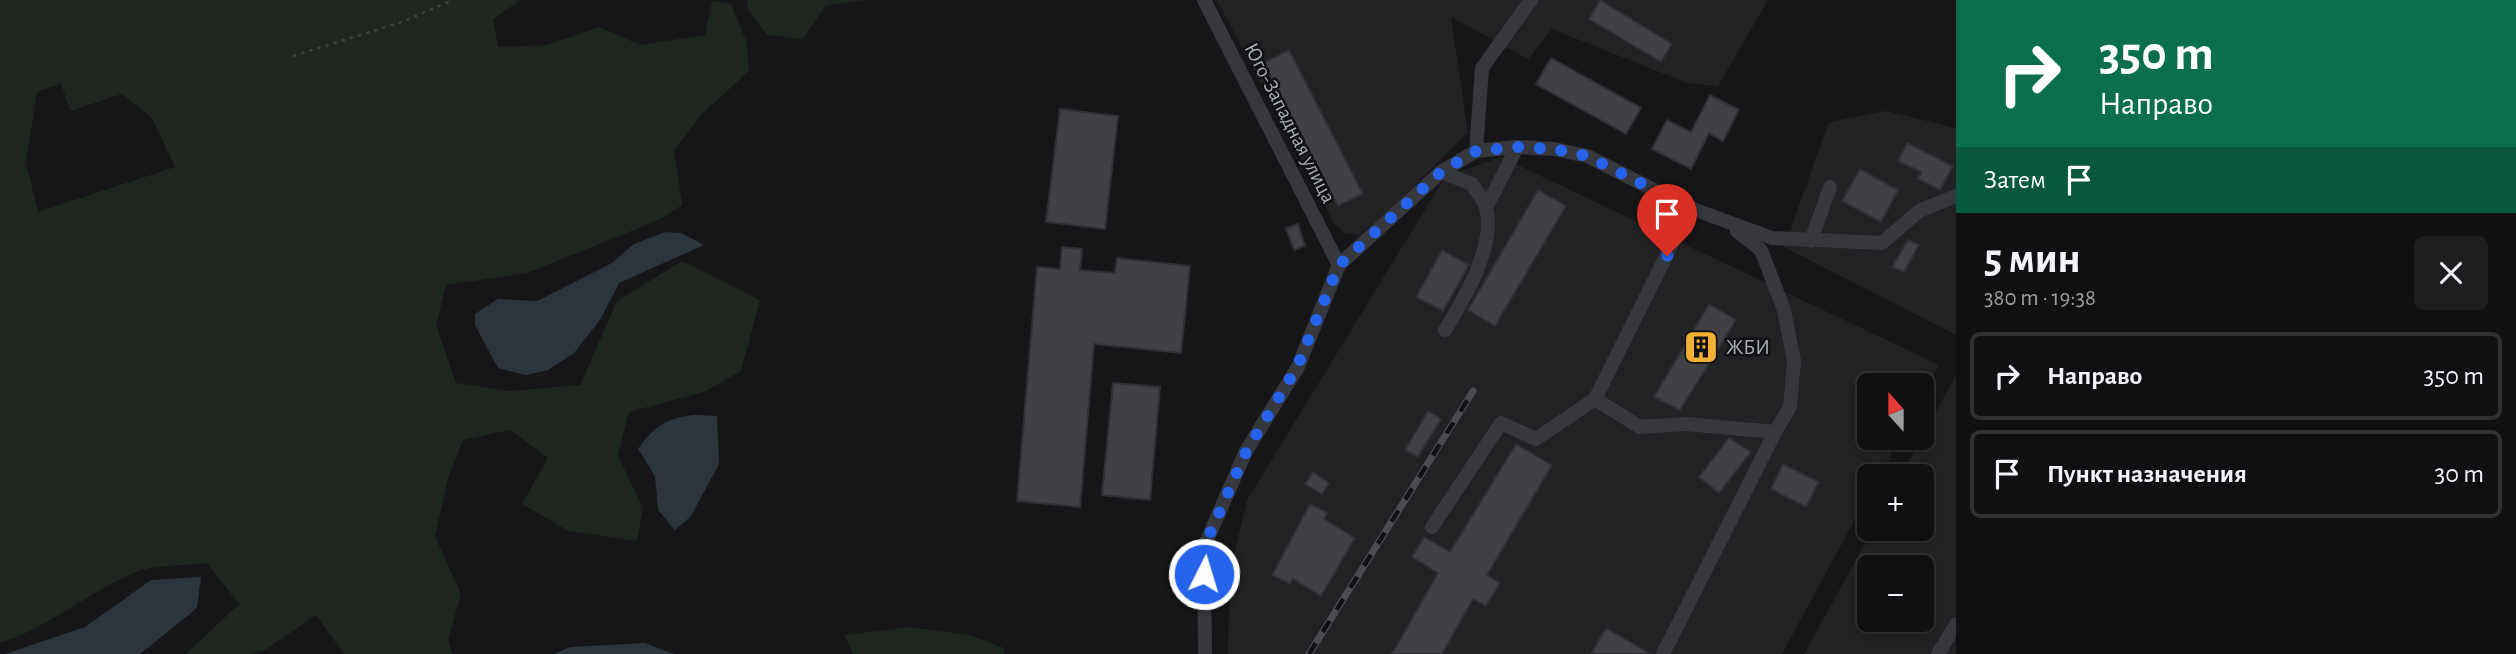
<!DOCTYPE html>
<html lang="ru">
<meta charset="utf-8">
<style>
body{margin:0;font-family:"Alegreya Sans",sans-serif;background:#1e1e20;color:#f1f3f6;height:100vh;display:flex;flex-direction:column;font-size:26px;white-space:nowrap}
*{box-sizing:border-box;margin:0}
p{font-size:23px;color:#9c9d9f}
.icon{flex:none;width:38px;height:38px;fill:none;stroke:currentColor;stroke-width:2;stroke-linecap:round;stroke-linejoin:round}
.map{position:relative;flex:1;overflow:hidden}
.panel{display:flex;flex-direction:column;background:#101012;width:560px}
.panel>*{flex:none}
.hud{background:#0b6e4f;color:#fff;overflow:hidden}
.needle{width:46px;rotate:339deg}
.controls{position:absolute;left:1857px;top:373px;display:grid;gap:14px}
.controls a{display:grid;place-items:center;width:77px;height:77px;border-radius:10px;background:#101012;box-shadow:0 4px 10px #0003,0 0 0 2px #303032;font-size:35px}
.pin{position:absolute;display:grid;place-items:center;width:60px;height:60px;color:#fff;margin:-72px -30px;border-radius:50% 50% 50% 0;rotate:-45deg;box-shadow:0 0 7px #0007}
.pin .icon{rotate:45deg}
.me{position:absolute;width:77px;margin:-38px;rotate:5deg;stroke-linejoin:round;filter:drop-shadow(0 0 5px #0008)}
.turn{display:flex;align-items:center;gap:24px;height:147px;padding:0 28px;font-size:32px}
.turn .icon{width:91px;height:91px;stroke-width:2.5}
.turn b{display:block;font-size:49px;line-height:60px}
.then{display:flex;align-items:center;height:66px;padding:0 28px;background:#0003;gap:14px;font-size:26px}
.round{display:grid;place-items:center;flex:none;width:74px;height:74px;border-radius:10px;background:#1e1e20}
.overview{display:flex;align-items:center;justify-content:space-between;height:119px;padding:0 28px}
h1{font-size:42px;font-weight:600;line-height:52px}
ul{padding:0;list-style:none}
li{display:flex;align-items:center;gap:21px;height:88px;margin:0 14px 10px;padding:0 14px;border:4px solid #303032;border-radius:10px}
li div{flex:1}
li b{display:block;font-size:26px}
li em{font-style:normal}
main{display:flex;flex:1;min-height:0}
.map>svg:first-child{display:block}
.built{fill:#222225;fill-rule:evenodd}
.green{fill:#1e261f;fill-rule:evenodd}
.water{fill:#2c353c}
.building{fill:#404145;stroke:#303034;stroke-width:2}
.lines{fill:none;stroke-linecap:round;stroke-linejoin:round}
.path{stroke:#3d3f44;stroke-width:2.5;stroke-dasharray:3.5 5;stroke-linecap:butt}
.minor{stroke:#37383d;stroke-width:14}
.rail-casing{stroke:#4a4c52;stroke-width:7}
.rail{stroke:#111113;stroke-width:4.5;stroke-dasharray:13;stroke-linecap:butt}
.route{stroke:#2563eb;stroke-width:12;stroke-dasharray:0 21.6}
.labels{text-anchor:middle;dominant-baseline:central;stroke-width:5;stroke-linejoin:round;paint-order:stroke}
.street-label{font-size:21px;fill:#a8adb8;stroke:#111113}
.poi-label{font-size:21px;fill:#a8adb8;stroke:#111113;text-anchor:start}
</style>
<main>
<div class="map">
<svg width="1956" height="654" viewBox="0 0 1956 654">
<rect width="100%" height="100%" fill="#161618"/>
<g class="built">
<path d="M1217,0H1768L1718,86L1687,83L1552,29L1528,59L1451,17L1468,132L1382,218L1358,235L1345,233L1334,224Z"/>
<path d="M1886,111L1956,128V335L1784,247L1829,122Z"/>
<path d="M1501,157L1939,365L1922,397V385H1869V438H1900L1879,476H1869V494L1782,654H1228L1230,570L1247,500L1445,177Z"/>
<path d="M1956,375V654H1804L1873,529L1922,528V476H1901ZM1869,567H1922V620H1869Z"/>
</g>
<g class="green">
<path d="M0,0H521L493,19L498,47L547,45L600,27L640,45L705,35L712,1L731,4L747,43L749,71L702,114L674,150L682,205L661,219L527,273L446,285L436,325L456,383L509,391L580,385L617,301L682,261L760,300L741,371L704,392L629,412L618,456L643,508L637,541L569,531L522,504L548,458L510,430L463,440L449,475L435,536L461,594L448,640L453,654H344L316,615L265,650L249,654H186L239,604L207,563C185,566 156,564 136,572C88,592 50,627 0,643ZM61,83L70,111L122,94L152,118L175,167L38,212L26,163L37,92Z"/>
<path d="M747,0H866L825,6L803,39L767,35L748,10Z"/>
<path d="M911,627L969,635L1004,648V654H853L845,635Z"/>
</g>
<g class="water">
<path d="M665,232L681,233L704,245L619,283L600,320L574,353L548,370L526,375L498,368L475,325V314L498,299L537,301L612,263L634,244Z"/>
<path d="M695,415L717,416L719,464L691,516L675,530L658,510L655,476L638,449C656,425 666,418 695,415Z"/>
<path d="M201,577L197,608L140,654H5L85,627L151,580Z"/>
<path d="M645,643L674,654H554L570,647Z"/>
</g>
<g class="building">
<path d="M1600,0L1672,44L1661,62L1589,19Z"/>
<path d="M1289,50L1363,194L1338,206L1264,63Z"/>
<path d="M1551,58L1641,108L1626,134L1536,84Z"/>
<path d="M1710,95L1739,110L1723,141L1709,133L1691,169L1652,149L1667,120L1691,132Z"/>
<path d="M1060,109L1118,116L1105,229L1046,222Z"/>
<path d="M1907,143L1953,166L1940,190L1918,179L1921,172L1898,161Z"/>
<path d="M1860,169L1898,190L1881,222L1842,201Z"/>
<path d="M1538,190L1566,206L1495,326L1468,310Z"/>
<path d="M1298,224L1305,246L1294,250L1286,228Z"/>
<path d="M1908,240L1919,245L1904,272L1892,267Z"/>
<path d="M1062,247L1082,249L1080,270L1115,273L1117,258L1190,266L1181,353L1094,344L1080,507L1017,501L1037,267L1060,269Z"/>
<path d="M1442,250L1469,265L1443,311L1416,297Z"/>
<path d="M1709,304L1736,320L1680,410L1654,397Z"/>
<path d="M1113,383L1160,387L1150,500L1102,495Z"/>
<path d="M1428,411L1441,419L1418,457L1405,450Z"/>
<path d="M1729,438L1751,452L1719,493L1699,477Z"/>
<path d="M1516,444L1552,465L1487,575L1500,583L1486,606L1473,599L1442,654H1392L1438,573L1412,557L1424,537L1450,552Z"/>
<path d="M1783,464L1819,482L1806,507L1771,489Z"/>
<path d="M1313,472L1329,483L1322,494L1305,484Z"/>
<path d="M1310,504L1328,513L1324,519L1355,538L1321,596L1293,579L1290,584L1272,575Z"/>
<path d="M1606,628L1651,654H1591Z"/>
</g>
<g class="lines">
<path class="path" d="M293,56L402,22L453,0"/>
<g class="minor">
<path d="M1204,0L1339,265L1298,367L1246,451L1204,547L1205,654"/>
<path d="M1476,151L1482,68L1531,0"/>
<path d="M1441,172L1472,184C1476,191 1484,200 1486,208C1496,246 1464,299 1445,330"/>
<path d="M1486,208L1517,147"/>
<path d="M1811,241L1830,187"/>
<path d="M1339,265L1441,172L1476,151L1517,147L1554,149L1587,156L1690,208L1772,238L1882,243L1919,211L1956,196"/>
<path d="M1595,399L1640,427L1686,424L1775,432L1790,407L1794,361L1784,310L1761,250L1737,231"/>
<path d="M1432,527L1501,423L1536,439L1595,399L1690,208"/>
<path d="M1663,654L1775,432"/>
<path d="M1938,654L1956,624"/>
</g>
<g class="rail-casing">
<path id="rail" d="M1309,654L1473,391"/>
</g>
<use href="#rail" class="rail"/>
</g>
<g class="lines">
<path class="route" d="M1204,574V547L1246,452L1297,367L1339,265L1441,172L1476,151L1517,147L1554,149L1587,156L1690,208L1667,256"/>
</g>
<defs>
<g id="building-square" transform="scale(1.75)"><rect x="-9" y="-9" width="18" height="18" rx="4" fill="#f2b134" stroke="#111113"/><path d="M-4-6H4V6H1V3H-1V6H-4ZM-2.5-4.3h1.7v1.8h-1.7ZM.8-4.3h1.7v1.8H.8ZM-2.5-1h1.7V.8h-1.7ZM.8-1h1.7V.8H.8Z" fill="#111"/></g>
</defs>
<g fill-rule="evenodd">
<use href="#building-square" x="1701" y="347"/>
</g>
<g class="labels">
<g class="street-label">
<text transform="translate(1290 123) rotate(63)">Юго-Западная улица</text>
</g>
<g class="poi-label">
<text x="1726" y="347">ЖБИ</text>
</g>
</g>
</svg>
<div class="controls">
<a><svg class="needle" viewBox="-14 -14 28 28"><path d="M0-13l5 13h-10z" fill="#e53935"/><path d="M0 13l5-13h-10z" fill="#9c9d9f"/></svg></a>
<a>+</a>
<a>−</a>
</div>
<div class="pin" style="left:1667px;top:256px;background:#d93025"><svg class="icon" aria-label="arrive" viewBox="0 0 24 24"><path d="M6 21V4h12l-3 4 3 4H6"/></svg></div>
<svg class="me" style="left:1204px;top:574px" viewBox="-20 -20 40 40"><circle r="17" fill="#2563eb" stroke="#fff" stroke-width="3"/><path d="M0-11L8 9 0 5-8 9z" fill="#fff"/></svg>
</div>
<section class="panel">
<div class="hud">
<div class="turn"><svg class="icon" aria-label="right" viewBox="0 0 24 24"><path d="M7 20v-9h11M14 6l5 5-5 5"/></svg><div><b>350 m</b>Направо</div></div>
<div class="then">Затем<svg class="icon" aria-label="arrive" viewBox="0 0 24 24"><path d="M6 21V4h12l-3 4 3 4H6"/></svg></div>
</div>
<div class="overview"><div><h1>5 мин</h1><p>380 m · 19:38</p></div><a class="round"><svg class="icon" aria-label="close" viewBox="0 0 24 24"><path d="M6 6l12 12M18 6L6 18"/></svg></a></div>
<ul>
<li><svg class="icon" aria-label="right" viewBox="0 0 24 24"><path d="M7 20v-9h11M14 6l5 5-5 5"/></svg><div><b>Направо</b></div><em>350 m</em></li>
<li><svg class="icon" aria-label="arrive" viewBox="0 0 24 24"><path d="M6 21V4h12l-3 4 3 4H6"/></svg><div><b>Пункт назначения</b></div><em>30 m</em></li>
</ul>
</section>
</main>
